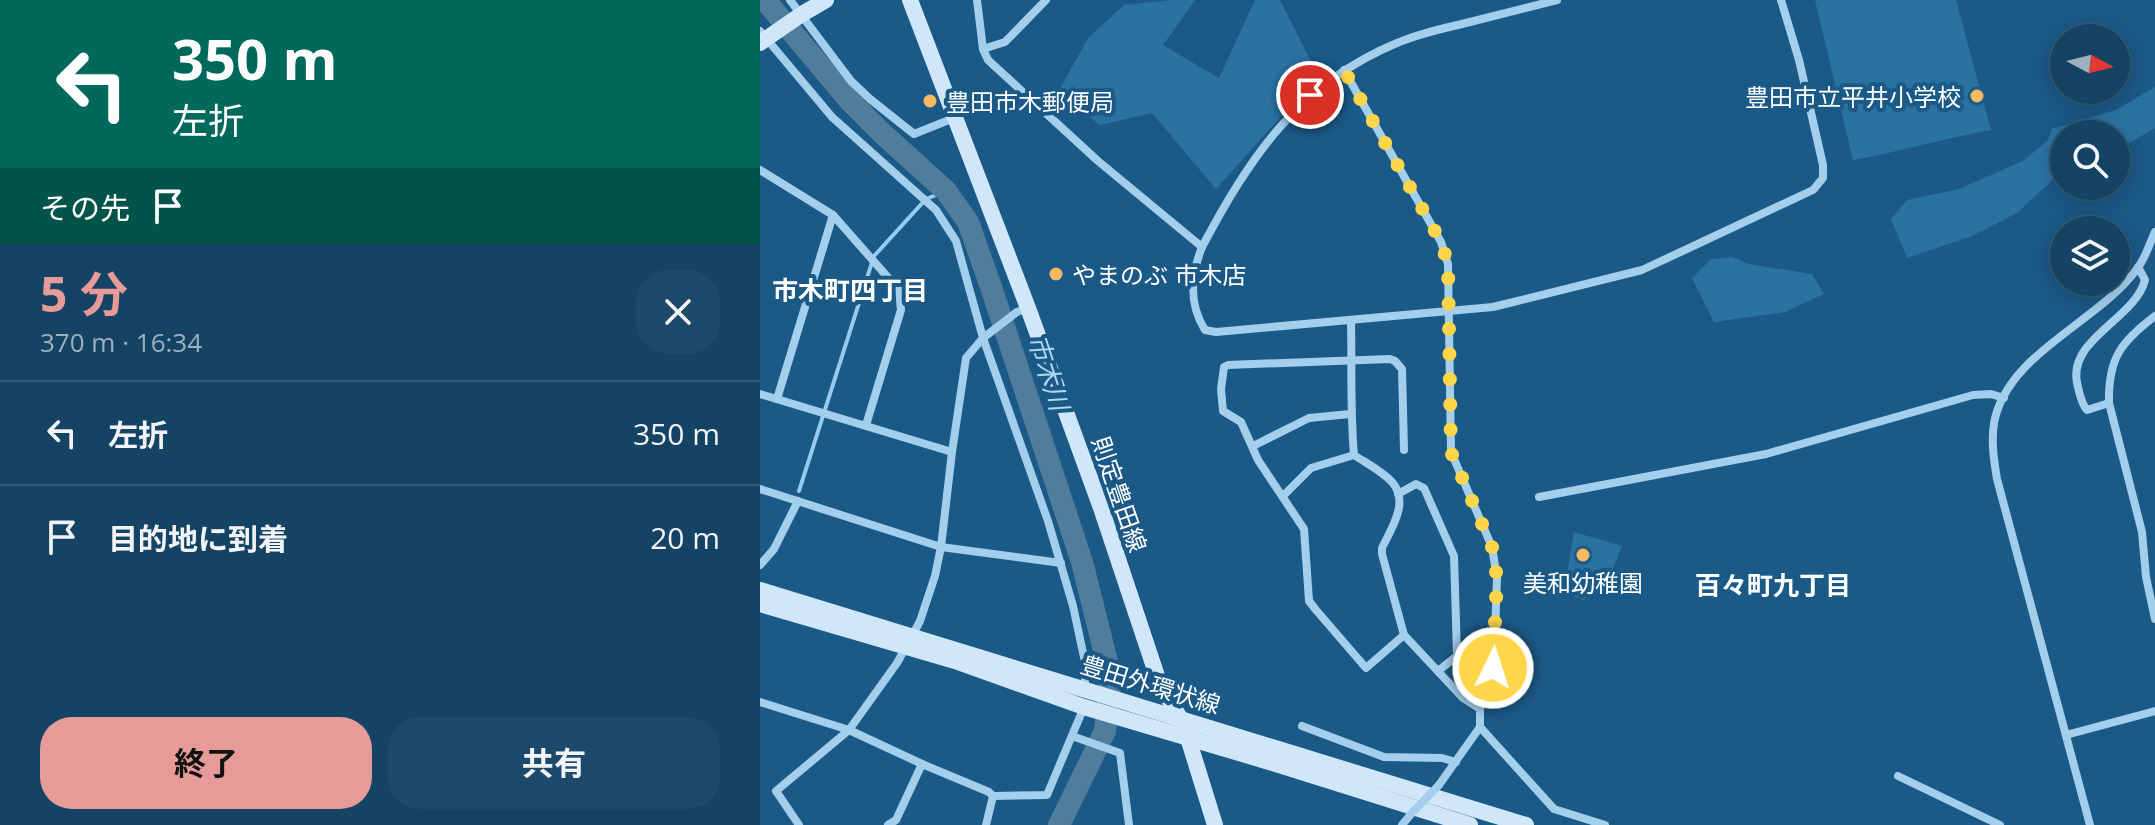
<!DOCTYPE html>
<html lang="ja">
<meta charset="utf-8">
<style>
body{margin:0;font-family:"Open Sans","Noto Sans JP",sans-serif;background:#1d4a6a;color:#f1f3f6;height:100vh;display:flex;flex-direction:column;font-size:30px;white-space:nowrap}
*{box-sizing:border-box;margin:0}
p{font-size:26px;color:#9db0bf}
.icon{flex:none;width:44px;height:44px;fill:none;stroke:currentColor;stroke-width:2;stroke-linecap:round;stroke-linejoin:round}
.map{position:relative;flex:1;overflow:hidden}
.sheet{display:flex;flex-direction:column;background:#144364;width:760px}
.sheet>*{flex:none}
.hud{background:#00695c;color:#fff;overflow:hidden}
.needle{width:52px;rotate:97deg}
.tools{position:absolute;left:1290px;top:24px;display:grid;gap:16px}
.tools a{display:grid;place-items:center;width:80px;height:80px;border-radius:50%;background:#144364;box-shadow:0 4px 20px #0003,0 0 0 2px #335c78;font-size:40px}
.pin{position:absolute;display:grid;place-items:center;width:68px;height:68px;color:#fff;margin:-34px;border:4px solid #fff;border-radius:50%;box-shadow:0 2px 8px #0007}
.me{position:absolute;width:88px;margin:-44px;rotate:4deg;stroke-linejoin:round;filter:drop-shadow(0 0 6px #0008)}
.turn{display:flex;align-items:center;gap:28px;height:168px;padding:0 40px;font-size:36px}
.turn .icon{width:104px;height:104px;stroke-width:2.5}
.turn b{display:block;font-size:56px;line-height:68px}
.then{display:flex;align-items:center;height:76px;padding:0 40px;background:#0003;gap:16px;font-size:30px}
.round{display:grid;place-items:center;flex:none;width:84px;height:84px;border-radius:32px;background:#1d4a6a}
.head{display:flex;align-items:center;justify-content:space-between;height:136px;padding:0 40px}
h1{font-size:48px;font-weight:700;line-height:60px;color:#e69b98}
.cta{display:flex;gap:16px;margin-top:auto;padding:16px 40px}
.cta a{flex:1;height:92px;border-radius:32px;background:#e69b98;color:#111;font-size:32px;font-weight:700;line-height:92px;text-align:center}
.cta a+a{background:#1d4a6a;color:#f1f3f6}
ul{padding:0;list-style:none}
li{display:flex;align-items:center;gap:24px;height:104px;padding:0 40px;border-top:2px solid #335c78}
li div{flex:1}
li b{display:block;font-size:30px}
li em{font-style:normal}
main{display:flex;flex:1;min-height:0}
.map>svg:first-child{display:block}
.green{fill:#2b72a3}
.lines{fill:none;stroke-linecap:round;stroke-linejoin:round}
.stream{stroke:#96cbee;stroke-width:4}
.river{stroke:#517d9d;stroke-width:22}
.street{stroke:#a3ceec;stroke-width:8}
.secondary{stroke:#cfe7f8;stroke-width:16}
.street-bridge{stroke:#a3ceec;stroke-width:8}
.route{stroke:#ffd54a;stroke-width:14;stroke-dasharray:0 25.2}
.poi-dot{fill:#fdb960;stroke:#1b5986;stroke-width:3}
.labels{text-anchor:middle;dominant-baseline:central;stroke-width:8;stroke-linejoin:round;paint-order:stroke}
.poi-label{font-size:24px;fill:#fff;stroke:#1b5986;text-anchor:start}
.street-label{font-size:24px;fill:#fff;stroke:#1b5986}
.neighbourhood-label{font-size:26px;font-weight:bold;fill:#fff;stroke:#1b5986}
.water-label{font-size:26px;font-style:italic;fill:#afd7f3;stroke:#1b5986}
</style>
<main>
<section class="sheet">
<div class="hud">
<div class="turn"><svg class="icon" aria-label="left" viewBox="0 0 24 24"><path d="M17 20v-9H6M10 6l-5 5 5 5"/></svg><div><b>350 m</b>左折</div></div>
<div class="then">その先<svg class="icon" aria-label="arrive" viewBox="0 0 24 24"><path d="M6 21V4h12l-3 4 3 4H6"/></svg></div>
</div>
<div class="head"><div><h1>5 分</h1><p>370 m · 16:34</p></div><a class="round"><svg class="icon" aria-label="close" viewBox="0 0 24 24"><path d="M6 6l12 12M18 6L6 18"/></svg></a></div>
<ul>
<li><svg class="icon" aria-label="left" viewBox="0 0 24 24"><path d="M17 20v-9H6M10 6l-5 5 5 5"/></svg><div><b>左折</b></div><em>350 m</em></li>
<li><svg class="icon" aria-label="arrive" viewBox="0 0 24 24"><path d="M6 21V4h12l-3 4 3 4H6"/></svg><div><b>目的地に到着</b></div><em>20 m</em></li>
</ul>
<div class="cta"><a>終了</a><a>共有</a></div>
</section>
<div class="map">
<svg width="1395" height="825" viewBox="0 0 1395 825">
<rect width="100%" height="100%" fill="#1b5986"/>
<g class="green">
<path d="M411,0H435L403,45L459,78L495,0H520L558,75L456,189L392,113L340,125L298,92L328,38L364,5Z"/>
<path d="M1055,0H1196L1231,130C1185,138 1140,152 1093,160Z"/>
<path d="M1395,87V128L1371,142L1356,147V134H1304V171L1298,175L1257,213L1212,236L1147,258L1131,219L1147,200L1199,189L1263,161L1288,140L1292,129L1356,110Z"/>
<path d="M972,257L989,264L1052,274L1064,294L1025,312L954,322L932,278L951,259Z"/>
<path d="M814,532L862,546L844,591L823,600L804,591Z"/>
</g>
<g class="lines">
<path class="stream" d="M39,491L114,256L166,199L186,191"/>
<path class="river" d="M5,0L89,100L123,134L186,191L208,222L230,284L322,562L351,678L345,731L299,825"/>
<g class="street">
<path d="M30,0L91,81L110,99L154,134L194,118"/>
<path d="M217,0L223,49L228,60L338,161L442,247C431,275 428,303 445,330L456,332L733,307L882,270L1053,190L1063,178V165L1039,60L1021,0"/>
<path d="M0,31L72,117L176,210L196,241L223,338L288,521L313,606L325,662V688"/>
<path d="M223,49L245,42L286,0"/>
<path d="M584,70L681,242L688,264L691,452L732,547L737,578L734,661L720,709V727L679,785"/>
<path d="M0,170L73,215L139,290L141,310L106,425"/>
<path d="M442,247C490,157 538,84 637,43C658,34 680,29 702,24C734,16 766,8 797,0"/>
<path d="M1395,316C1361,342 1348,358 1349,403L1382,532L1386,577L1395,619"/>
<path d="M591,320C592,366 590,410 594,455C606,463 622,471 632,482C650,502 631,529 622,548V554L644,635L703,698L720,709"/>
<path d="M0,394L192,452"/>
<path d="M17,399L73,215"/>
<path d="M1349,403L1327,410C1321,403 1320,395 1318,387C1304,340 1375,320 1385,280L1378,267"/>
<path d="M493,446L549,418L590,414"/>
<path d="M644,450L642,369L635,361L630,359L468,365L464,367L461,389L463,411L481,422L498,460L544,529L549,601L556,610L606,668L644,635"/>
<path d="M0,489L181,547L301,563"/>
<path d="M638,494L656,484L664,488L694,556L697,656L678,671"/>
<path d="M523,496L551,468L594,455"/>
<path d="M779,497L1006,454L1213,395L1231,394L1244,398"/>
<path d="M0,565L14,549L38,501"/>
<path d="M0,702L89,730L162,764L229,792L233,796L287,795L324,707"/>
<path d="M542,726L624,757L682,758L696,762"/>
<path d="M720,727L794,809L845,825"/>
<path d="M1306,735L1395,711"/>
<path d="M312,736L360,753L369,825"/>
<path d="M1138,776L1240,825"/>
<path d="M39,825L16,791L89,730L137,663L152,636L160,621L175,576L181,547L192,452L206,358L223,338L257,312L268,308"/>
<path d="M128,825L136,820L162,764"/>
<path d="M226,825L233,796"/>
<path d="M642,825L651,814"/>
<path d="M1330,825L1237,479C1234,461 1231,442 1234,423C1247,352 1341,322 1379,266C1386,256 1390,243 1395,232"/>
</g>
<g class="secondary">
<path d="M150,0L268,308L341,508L400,685L420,718L428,738L455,825"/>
<path d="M0,43L42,14L66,0"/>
<path d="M0,590L766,825"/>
<path d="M0,604L195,661L324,707L516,764L710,825"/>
</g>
<path class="street-bridge" d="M651,814L679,785"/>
</g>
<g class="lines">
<path class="route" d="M550,95L584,70L681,242L688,264L691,452L732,547L737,578L733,668"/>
</g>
<g class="poi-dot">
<circle cx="1217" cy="96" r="8"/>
<circle cx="170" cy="101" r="8"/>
<circle cx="296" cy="274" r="8"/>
<circle cx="823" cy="555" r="8"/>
</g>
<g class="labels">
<g class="poi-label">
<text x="1201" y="96" text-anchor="end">豊田市立平井小学校</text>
<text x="186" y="101">豊田市木郵便局</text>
<text x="312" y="274">やまのぶ 市木店</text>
<text x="823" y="582" text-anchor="middle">美和幼稚園</text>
</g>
<g class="street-label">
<text transform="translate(360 494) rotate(71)">則定豊田線</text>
<text transform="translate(391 684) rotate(17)">豊田外環状線</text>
</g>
<g class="neighbourhood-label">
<text x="90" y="290">市木町四丁目</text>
<text x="1013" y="585">百々町九丁目</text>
</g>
<g class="water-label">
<text transform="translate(289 372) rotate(72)">市木川</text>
</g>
</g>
</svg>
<div class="tools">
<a><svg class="needle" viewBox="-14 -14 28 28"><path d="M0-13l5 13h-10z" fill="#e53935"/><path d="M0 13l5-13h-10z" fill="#9db0bf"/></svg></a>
<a><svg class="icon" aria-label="search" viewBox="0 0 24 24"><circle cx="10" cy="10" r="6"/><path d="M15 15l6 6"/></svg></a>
<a><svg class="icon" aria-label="layers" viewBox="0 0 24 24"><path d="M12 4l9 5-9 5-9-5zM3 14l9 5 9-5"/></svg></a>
</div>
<div class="pin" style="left:550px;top:95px;background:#d93025"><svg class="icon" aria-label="arrive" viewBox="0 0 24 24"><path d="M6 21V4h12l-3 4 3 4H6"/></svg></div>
<svg class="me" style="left:733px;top:668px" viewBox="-20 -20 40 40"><circle r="17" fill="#ffd54a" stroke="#fff" stroke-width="3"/><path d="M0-11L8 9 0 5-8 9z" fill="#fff"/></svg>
</div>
</main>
